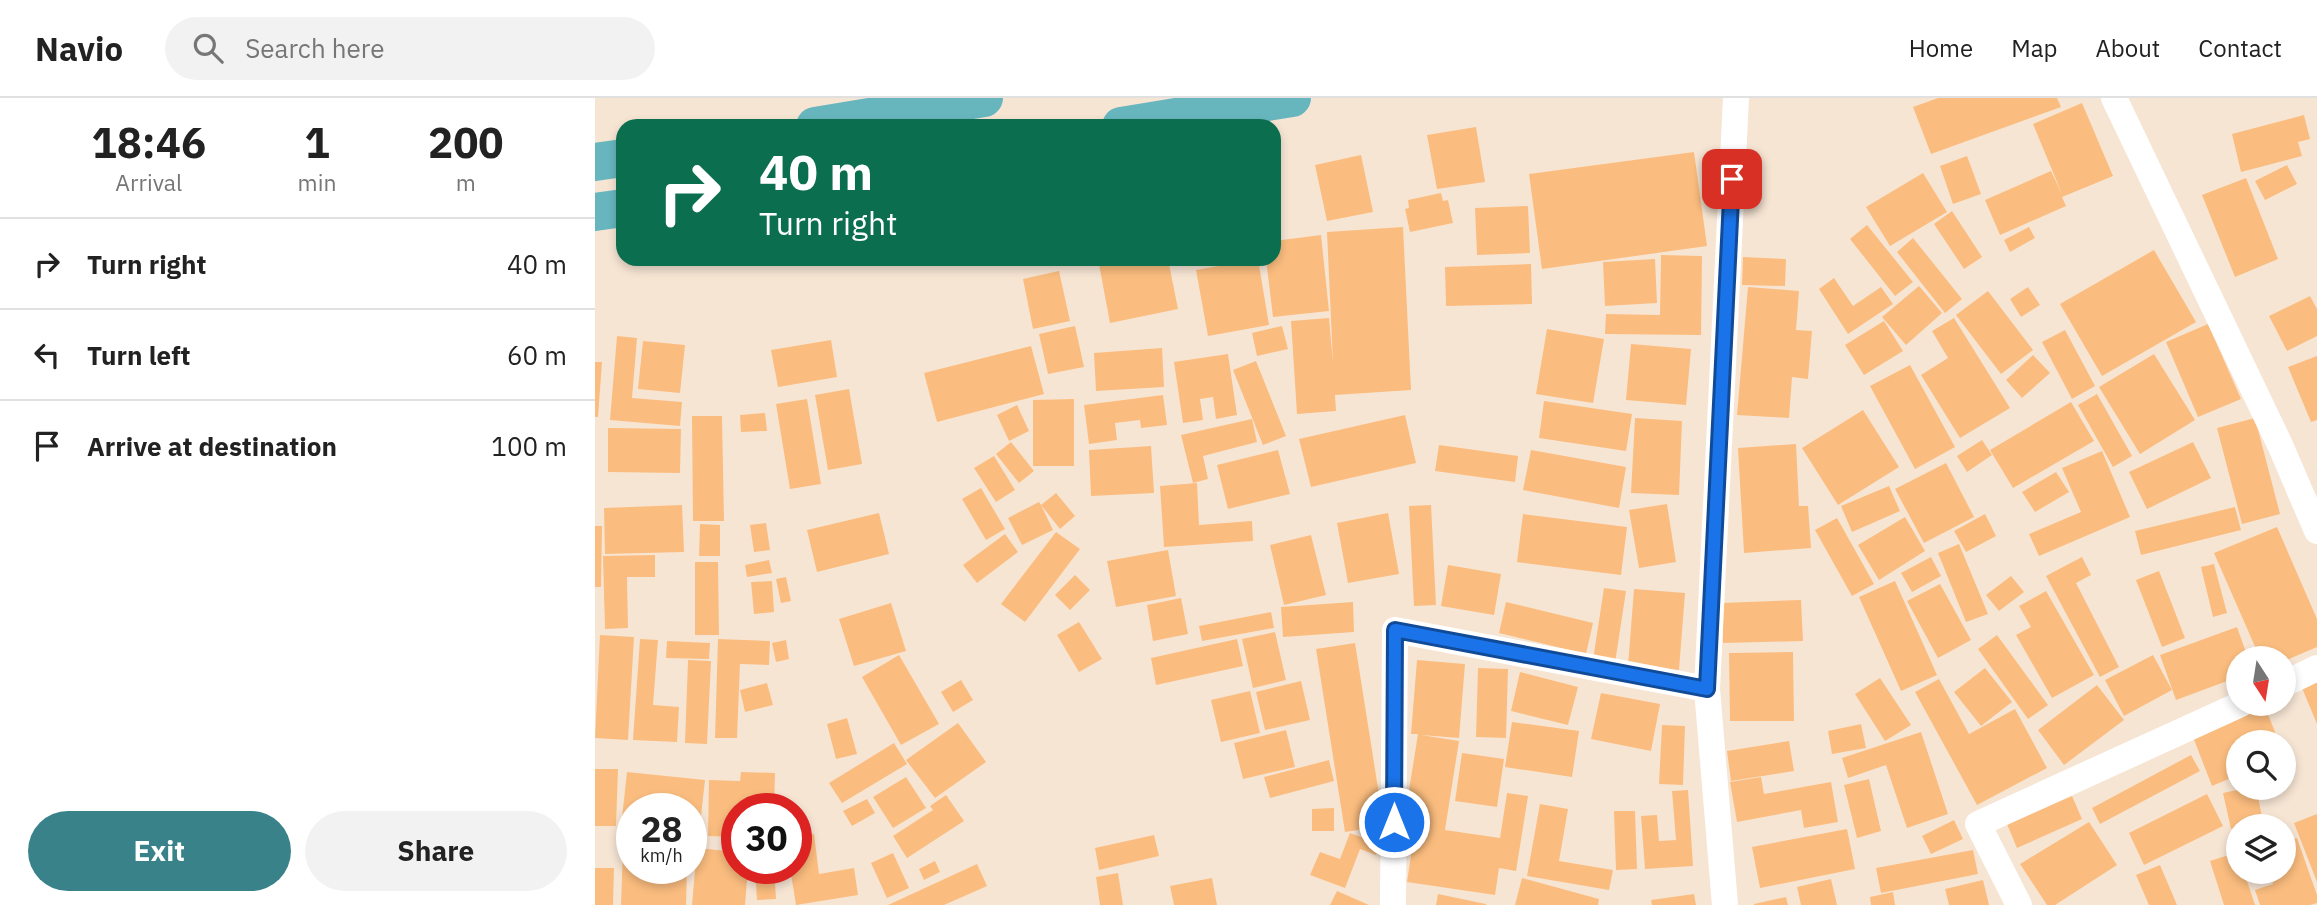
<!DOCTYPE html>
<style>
body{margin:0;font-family:"IBM Plex Sans",sans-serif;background:#f2f2f2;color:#222;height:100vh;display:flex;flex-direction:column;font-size:26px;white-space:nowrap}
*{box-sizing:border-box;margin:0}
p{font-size:23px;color:#767676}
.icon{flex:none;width:38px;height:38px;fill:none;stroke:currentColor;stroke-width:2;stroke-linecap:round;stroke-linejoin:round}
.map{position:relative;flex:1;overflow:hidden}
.side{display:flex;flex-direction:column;background:#fff;width:595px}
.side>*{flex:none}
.hud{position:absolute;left:21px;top:21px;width:665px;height:147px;border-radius:21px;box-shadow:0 4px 10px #0003;background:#0b6e4f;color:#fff;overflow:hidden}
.needle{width:46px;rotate:168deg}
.fabs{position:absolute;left:1631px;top:548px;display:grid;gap:14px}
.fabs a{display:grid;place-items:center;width:70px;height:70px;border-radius:50%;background:#fff;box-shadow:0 4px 10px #0003;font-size:35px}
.speed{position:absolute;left:21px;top:695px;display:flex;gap:14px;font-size:35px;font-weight:700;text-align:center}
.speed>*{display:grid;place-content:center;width:91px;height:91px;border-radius:50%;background:#fff;box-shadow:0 4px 10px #0003;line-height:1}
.speed small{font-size:18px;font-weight:400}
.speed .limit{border:10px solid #d22;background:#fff;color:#111}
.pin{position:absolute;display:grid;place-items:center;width:60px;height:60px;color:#fff;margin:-30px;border-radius:14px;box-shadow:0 4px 10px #0006}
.me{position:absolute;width:77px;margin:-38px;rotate:0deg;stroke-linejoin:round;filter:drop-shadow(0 0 5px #0008)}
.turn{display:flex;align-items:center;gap:24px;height:147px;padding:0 28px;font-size:32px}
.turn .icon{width:91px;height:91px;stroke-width:2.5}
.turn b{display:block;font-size:49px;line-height:60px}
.eta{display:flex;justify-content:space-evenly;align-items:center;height:119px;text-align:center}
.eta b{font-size:42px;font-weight:700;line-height:49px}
.button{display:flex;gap:14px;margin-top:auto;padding:14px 28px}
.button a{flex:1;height:80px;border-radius:42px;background:#3a8289;color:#fff;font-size:28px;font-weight:700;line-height:80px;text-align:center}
.button a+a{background:#f2f2f2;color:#222}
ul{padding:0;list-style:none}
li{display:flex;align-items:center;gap:21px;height:91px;padding:0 28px;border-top:2px solid #e0e0e0}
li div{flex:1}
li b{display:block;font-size:26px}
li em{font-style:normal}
header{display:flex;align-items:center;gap:42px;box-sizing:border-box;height:98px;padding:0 35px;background:#fff;border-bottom:2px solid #e0e0e0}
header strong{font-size:33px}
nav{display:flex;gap:38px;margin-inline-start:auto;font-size:24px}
.search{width:490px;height:63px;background:#f2f2f2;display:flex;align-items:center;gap:18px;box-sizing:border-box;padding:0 24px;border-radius:38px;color:#767676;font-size:26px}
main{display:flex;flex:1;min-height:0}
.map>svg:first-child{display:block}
.building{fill:#fbbd7f}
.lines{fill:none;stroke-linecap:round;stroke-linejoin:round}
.minor{stroke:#fff;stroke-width:26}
.trunk{stroke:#67b6be;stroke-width:38}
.route-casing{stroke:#114b97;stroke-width:18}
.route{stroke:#1a73e8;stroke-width:12}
</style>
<header>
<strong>Navio</strong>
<div class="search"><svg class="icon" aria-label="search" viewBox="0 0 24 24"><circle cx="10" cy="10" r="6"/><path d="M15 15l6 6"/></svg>Search here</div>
<nav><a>Home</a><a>Map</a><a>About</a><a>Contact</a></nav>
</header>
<main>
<section class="side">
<div class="eta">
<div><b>18:46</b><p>Arrival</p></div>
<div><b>1</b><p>min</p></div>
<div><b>200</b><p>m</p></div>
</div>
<ul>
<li><svg class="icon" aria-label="right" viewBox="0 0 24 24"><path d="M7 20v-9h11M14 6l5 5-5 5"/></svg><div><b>Turn right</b></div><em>40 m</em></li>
<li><svg class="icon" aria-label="left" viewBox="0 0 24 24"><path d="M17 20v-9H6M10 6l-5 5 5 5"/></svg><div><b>Turn left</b></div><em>60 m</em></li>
<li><svg class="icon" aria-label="arrive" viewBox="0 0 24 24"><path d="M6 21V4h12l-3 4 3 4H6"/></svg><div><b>Arrive at destination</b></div><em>100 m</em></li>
</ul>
<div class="button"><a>Exit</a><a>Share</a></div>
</section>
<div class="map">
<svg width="1722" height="807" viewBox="0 0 1722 807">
<rect width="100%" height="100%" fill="#f7e5d4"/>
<g class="building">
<path d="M1343,0H1462L1466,9L1336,56L1318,9Z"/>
<path d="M1487,5L1518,78L1467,99L1471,108L1405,137L1390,102L1456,73L1467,96L1438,26Z"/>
<path d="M1709,17L1715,41L1703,44L1707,58L1646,74L1637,36Z"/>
<path d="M881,29L890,84L842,91L832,37Z"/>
<path d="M1099,54L1112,148L947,171L934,76Z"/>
<path d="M766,57L778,114L732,123L720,67Z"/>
<path d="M1372,58L1386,96L1358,106L1345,68Z"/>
<path d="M1692,67L1702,86L1670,102L1660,83Z"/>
<path d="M1328,75L1352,114L1295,148L1271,109Z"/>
<path d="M1651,80L1683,161L1640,179L1607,97Z"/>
<path d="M846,95L848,103L853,102L858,125L815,134L810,111L814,110L813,102Z"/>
<path d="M933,108L935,155L882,157L880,110Z"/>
<path d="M1357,113L1387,159L1369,171L1339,126Z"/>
<path d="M1272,127L1318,184L1300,198L1255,141Z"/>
<path d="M808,129L816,292L740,297L741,313L702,316L696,223L734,220L738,265L732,134Z"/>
<path d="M1434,129L1440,140L1415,154L1409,142Z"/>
<path d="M726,137L734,213L678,219L671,161H679V143Z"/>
<path d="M1318,140L1367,201L1350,215L1302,154Z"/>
<path d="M1559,152L1601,224L1507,278L1465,206Z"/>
<path d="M1066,157L1107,158L1106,237L1010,236L1011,216L1065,217Z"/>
<path d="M1148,159L1191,161L1190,188L1147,187Z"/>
<path d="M503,161H573L583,211L515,225Z"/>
<path d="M663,161L674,227L613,238L601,172Z"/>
<path d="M1060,161L1062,205L1010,208L1008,164Z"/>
<path d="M936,166L937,206L851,208L850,169Z"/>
<path d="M464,173L475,223L438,231L428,181Z"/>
<path d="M1239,180L1258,208L1286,189L1298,206L1253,236L1224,191Z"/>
<path d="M1324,188L1347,215L1311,247L1287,219Z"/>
<path d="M1153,189L1204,193L1201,232L1217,233L1213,281L1197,279L1194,320L1142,317Z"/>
<path d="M1433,189L1445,207L1426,219L1415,201Z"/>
<path d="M1393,193L1438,252L1406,276L1361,217Z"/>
<path d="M1715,198L1722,211V238L1692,253L1674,218Z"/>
<path d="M1359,220L1415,310L1365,340L1326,277L1353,260L1337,233Z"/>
<path d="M1289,223L1308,253L1269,277L1250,247Z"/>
<path d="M1613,226L1646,301L1603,319L1571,244Z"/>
<path d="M480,228L489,269L453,276L444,236Z"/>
<path d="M687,228L693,251L662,258L657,235Z"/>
<path d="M952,231L1009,241L998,305L941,296Z"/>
<path d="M1470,232L1500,288L1477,301L1447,244Z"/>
<path d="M22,238L42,240L37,300L87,304L85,328L15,322Z"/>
<path d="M236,242L242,279L183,289L176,252Z"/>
<path d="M48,243L90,247L85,295L43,291Z"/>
<path d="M1036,246L1096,251L1091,307L1031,302Z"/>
<path d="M436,248L449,296L342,324L329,275Z"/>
<path d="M567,250L569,289L501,293L499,255Z"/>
<path d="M633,256L642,317L621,321L618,299L605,301L608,322L588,325L579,264Z"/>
<path d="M1559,256L1600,322L1545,356L1504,289Z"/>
<path d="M1438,257L1455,275L1427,300L1411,282Z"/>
<path d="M1722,258V322L1716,324L1693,269Z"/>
<path d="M661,263L691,338L668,347L638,272Z"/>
<path d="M0,264H7L3,319H0Z"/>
<path d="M1315,267L1360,349L1320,371L1275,288Z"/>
<path d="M254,291L267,366L233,372L220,297Z"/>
<path d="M1502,296L1537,358L1518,369L1483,307Z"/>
<path d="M568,297L572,327L546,330L545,322L520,325L522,342L494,346L489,307Z"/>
<path d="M212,301L226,386L195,391L181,306Z"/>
<path d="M479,301V368H438V302Z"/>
<path d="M949,303L1037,316L1031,353L944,340Z"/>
<path d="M1476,304L1499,343L1418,390L1395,352Z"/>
<path d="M422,307L434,333L414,343L402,317Z"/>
<path d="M1268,312L1304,369L1243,407L1207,350Z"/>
<path d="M170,315L172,333L146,334L145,317Z"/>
<path d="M810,317L821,365L716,389L704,341Z"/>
<path d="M97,318H127L129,423H98Z"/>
<path d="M1040,320L1087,323L1084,397L1036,395Z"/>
<path d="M1660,320L1685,416L1647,426L1622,330Z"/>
<path d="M657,321L662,344L608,358L613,381L598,385L586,337Z"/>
<path d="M13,330L86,331L85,375L13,374Z"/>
<path d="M1387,342L1397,357L1372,374L1362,358Z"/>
<path d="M416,344L439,373L424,385L401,356Z"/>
<path d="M1598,344L1616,380L1552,411L1534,374Z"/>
<path d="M1201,346L1204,408H1213L1216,450L1149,455L1143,350Z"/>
<path d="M844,347L923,358L920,384L840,373Z"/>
<path d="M556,348L559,395L496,398L494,352Z"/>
<path d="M683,352L695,396L633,411L622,367Z"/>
<path d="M936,352L1031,369L1024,410L928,392Z"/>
<path d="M1507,353L1535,419L1444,458L1434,436L1486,414L1467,370Z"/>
<path d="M399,358L420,392L401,404L379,370Z"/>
<path d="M1351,365L1379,419L1329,445L1300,391Z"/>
<path d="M1461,374L1474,394L1440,414L1427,394Z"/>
<path d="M602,385L604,427L657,423L658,443L569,449L565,388Z"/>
<path d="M1294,388L1305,413L1257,434L1246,408Z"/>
<path d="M386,390L410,431L391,442L367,401Z"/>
<path d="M461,395L480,418L465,431L446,407L458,432L427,447L413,420L444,404L446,407Z"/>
<path d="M1072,406L1081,464L1044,470L1034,412Z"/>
<path d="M87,407L89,454L10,456L9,410Z"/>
<path d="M836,407L841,507L819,508L814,408Z"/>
<path d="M1640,409L1646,432L1546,457L1540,433Z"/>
<path d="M284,415L294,456L222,474L212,432Z"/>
<path d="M793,415L804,476L753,485L742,425Z"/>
<path d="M928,416L1032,429L1026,477L922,464Z"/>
<path d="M1390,416L1401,438L1371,454L1359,433Z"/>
<path d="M1310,419L1330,453L1284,482L1263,447Z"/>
<path d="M1242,420L1279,486L1257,498L1220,432Z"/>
<path d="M171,425L175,452L159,454L155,427Z"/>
<path d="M105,426L125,427V458H104Z"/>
<path d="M0,428H7L6,489H0Z"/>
<path d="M1682,429L1722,521V549L1689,563V560H1665L1619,455Z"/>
<path d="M461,434L485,451L430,524L406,506Z"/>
<path d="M410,436L423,454L382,485L368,467Z"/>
<path d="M716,437L731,497L689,507L675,447Z"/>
<path d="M1364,446L1393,516L1371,524L1343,455Z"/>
<path d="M573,452L581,498L521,509L512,463Z"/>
<path d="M60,457V479H32L33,530L10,531L8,458Z"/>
<path d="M1336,459L1346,478L1317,494L1306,475Z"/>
<path d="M1487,459L1496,477L1481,485L1524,569L1505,579L1451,478Z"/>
<path d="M174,462L177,475L152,479L150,467Z"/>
<path d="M100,464H123L124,537H100Z"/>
<path d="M1619,466L1632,515L1618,519L1606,469Z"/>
<path d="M853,467L906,476L899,517L846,508Z"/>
<path d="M1564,473L1590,540L1567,549L1541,482Z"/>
<path d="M480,477L495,492L475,512L460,497Z"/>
<path d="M1416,478L1429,494L1404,513L1391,497Z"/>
<path d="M191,479L196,503L186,505L181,481Z"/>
<path d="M177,483L179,514L159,516L156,484Z"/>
<path d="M1300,483L1342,577L1306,593L1264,499Z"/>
<path d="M1345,486L1376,542L1343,560L1312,503Z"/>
<path d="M1009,490L1031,493L1020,565L998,562Z"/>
<path d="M1039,491L1090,495L1084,572L1033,568Z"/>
<path d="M1451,493L1499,577L1457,600L1421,537L1436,529L1424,508Z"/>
<path d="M586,500L593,536L558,543L552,507Z"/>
<path d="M1206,502L1208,543L1128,545L1127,505Z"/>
<path d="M758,504L759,534L688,539L686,509Z"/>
<path d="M911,504L998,525L991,556L904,535Z"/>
<path d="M296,505L311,553L259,568L244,521Z"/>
<path d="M676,514L679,530L607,543L604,528Z"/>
<path d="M484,524L507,561L484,574L462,537Z"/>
<path d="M1642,529L1653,560H1643V579L1581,602L1565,557Z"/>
<path d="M680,534L691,582L658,590L647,541Z"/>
<path d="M5,537L39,539L33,642L0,640Z"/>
<path d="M1402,537L1453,607L1433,621L1383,551Z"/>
<path d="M45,541L63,542L58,607L84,609L82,644L38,642Z"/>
<path d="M123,541L175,543L174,567L145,566L142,640H120Z"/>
<path d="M642,541L648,568L561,587L556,560Z"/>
<path d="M191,542L194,561L181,564L177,545Z"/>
<path d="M72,543L115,545L114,561L71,560Z"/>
<path d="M760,545L789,728L750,734L721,551Z"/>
<path d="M1198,554L1199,623H1135L1134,555Z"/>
<path d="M304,557L344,626L306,647L267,579Z"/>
<path d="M1558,557L1577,592L1529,618L1510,582Z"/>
<path d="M93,562L116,563L112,646L90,645Z"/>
<path d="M822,562L870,566L864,640L826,637L864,643L850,732L905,740L912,695L933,698L921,773L904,770L900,797L812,784L819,738L807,736L823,636H816Z"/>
<path d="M883,570L913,571L911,640L881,639Z"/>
<path d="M1390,570L1417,604L1386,628L1359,594Z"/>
<path d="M925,574L983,589L973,627L916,613Z"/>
<path d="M1285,580L1316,627L1290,643L1260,596Z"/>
<path d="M1344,581L1374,636L1420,611L1452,670L1382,707L1320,594Z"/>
<path d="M366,582L378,602L358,614L346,594Z"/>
<path d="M706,583L715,622L670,632L661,594Z"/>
<path d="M1722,584V626L1707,590Z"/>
<path d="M172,585L178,607L150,614L145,592Z"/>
<path d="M1502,587L1529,622L1469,667L1443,632Z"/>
<path d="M655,593L665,635L626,644L616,602Z"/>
<path d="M1006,595L1065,606L1056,653L996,641Z"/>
<path d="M1670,609L1684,644H1643V677L1617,688L1598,639Z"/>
<path d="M252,620L262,656L241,661L232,626Z"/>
<path d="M917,624L984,633L977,679L910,669Z"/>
<path d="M363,625L391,664L340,700L311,662Z"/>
<path d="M1266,626L1271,650L1237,656L1233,633Z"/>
<path d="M1067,627L1090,628L1088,687L1064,686Z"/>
<path d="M691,632L700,669L648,681L639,645Z"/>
<path d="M1326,634L1353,716L1312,730L1291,667L1253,680L1247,660Z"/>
<path d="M1194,643L1199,673L1136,683L1132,653Z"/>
<path d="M299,645L312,666L247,705L234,685Z"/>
<path d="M867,655L909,661L902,709L860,703Z"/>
<path d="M1596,657L1605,673L1505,726L1497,710Z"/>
<path d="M734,662L739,683L675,700L669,679Z"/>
<path d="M0,671H23L21,728H0Z"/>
<path d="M32,674L110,682L104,736H96V710H37V730L26,729Z"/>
<path d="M146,674L180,675L179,710H142V739L113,738L114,682L145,683Z"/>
<path d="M311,679L331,710L298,730L278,699Z"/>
<path d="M1166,679L1169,696L1236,684L1243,724L1209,730L1206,712L1142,724L1135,684Z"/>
<path d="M1274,681L1286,733L1262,740L1249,687Z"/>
<path d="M1651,690H1661L1668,723L1636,731L1628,695Z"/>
<path d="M1093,692L1098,768L1050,771L1046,718L1062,717L1064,743L1081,742L1077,693Z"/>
<path d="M1612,696L1628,728L1549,767L1534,735Z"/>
<path d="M351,697L369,723L312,760L298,738L338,712L335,708Z"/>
<path d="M1477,698L1487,721L1422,750L1412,726Z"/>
<path d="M272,701L280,715L257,728L248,713Z"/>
<path d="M945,706L973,711L964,763L1018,772L1014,792L932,778Z"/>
<path d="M739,710V733H717V711Z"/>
<path d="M1019,713H1040L1042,771L1021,772Z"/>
<path d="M1722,716V784L1699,725Z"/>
<path d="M1359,722L1368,741L1336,756L1327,738Z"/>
<path d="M1494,724L1522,767L1460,807H1452L1425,766Z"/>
<path d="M1252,731L1260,771L1165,790L1157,749Z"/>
<path d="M755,735L785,746L781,757L765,751L750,790L715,777L725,754L745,761Z"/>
<path d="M219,736L224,776L259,770L263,797L201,807L195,770H201V739Z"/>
<path d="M559,737L564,758L504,772L500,750Z"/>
<path d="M1702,740L1722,797V805L1715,807H1665L1660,792L1678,786L1674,774H1689V745Z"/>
<path d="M28,748H37V770H92L91,807H26Z"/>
<path d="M102,750L142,754V770H153L150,807H97Z"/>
<path d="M1378,752L1383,776L1286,795L1281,770Z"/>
<path d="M1643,754V774H1649L1660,807H1629L1615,763Z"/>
<path d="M298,755L314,790L292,800L276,765Z"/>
<path d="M340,763L345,774L329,782L324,771Z"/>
<path d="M382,766L392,788L349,807H293Z"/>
<path d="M1565,767L1582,807H1554L1541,777Z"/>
<path d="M0,770H19L18,807H0Z"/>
<path d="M160,770H179L181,801L162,802Z"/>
<path d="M523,775L528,807H505L501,779Z"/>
<path d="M617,780L622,807H579L575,788Z"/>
<path d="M927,780L1004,801L1003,807H920Z"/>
<path d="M1236,781L1242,807H1206L1202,789Z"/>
<path d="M1388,782L1394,807H1354L1350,791Z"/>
<path d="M742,793L774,807H735Z"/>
<path d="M1298,794L1300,807H1276L1275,799Z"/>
<path d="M843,796L891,806V807H841Z"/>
<path d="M1099,796L1101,807H1057L1056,802Z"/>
<path d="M1191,799L1193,807H1159V806Z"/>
</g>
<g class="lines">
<g class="minor">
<path d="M1519,0L1686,349L1722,433"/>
<path d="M1689,586L1722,570"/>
<path d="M798,807L800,532L1112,591"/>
<path d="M1130,807L1112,591L1141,0"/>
<path d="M1424,807L1383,726L1646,606"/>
</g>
<g class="trunk">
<path d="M220,28L389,0"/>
<path d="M526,28L697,0"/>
<path d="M0,64L28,60"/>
<path d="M0,114L28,110"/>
</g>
</g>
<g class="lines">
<g class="route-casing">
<path id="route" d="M799,724L800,532L1112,591L1137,81"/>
</g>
<use href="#route" class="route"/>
</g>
</svg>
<div class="fabs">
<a><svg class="needle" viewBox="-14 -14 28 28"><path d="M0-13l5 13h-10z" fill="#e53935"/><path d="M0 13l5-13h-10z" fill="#767676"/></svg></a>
<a><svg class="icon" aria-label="search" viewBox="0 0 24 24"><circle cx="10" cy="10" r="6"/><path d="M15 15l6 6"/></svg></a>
<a><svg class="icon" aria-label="layers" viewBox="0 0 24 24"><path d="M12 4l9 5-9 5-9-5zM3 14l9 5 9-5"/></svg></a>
</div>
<div class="speed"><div>28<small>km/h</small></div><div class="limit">30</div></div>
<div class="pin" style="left:1137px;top:81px;background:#d93025"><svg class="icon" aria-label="arrive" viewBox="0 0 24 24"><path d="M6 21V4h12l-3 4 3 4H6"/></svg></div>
<svg class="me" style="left:799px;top:724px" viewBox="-20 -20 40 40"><circle r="17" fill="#1a73e8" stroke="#fff" stroke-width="3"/><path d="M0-11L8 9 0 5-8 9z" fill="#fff"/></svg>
<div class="hud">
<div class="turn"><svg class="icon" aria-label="right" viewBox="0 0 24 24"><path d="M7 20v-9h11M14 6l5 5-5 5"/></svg><div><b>40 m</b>Turn right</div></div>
</div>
</div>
</main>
